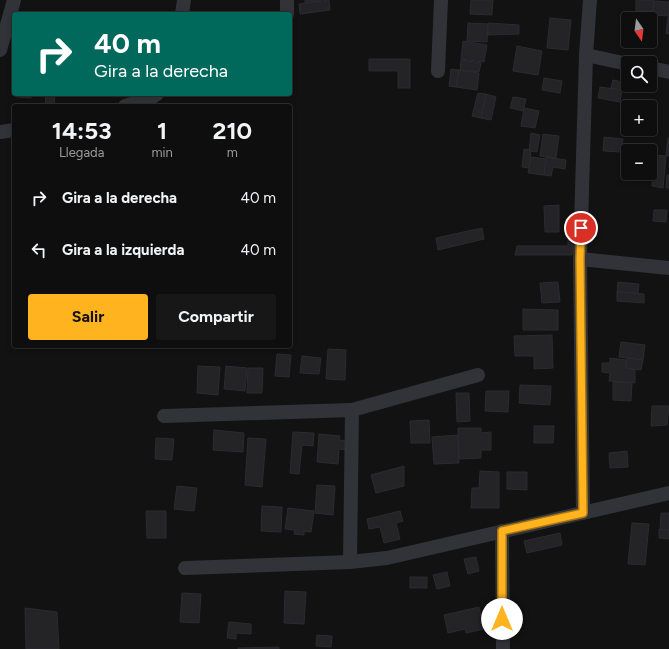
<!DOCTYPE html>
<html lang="es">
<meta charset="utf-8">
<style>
body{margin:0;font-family:Figtree,sans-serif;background:#171717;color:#f1f3f6;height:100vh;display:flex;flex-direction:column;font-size:15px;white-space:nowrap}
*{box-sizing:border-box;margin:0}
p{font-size:13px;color:#9b9c9e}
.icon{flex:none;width:22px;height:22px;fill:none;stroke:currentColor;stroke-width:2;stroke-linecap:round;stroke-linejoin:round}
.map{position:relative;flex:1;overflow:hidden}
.panel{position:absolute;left:12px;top:104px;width:280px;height:244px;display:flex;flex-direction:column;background:#0e0e0e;border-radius:4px;box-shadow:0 2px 6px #0003,0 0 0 1px #2e2e2e}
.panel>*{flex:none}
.banner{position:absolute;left:12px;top:12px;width:280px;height:84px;border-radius:4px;box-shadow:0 2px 6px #0003,0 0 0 1px #2e2e2e;background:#00695c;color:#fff;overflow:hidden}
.needle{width:26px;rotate:166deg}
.tools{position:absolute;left:621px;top:12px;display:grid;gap:8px}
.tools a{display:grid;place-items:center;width:36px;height:36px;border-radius:4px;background:#0e0e0e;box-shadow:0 2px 6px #0003,0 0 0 1px #2e2e2e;font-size:20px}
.pin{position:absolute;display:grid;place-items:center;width:34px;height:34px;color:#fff;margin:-17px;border:2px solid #fff;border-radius:50%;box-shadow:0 1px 4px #0007}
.me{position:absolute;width:44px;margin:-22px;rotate:0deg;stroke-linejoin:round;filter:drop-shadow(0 0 3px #0008)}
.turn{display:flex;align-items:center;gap:14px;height:84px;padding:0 16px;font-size:18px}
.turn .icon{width:52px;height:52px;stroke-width:2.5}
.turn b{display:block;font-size:28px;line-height:34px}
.eta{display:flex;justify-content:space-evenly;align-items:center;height:68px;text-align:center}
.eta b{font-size:24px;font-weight:700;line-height:28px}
.action{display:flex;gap:8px;margin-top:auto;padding:8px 16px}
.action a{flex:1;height:46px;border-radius:4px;background:#feb31f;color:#111;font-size:16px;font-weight:700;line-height:46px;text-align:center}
.action a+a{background:#171717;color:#f1f3f6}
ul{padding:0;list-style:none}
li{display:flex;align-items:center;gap:12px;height:52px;padding:0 16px}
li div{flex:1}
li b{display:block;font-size:15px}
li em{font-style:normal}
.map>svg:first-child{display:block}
.building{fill:#242427;stroke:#2b2b30}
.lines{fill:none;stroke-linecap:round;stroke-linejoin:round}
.minor{stroke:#323339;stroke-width:14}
.route-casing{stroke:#a57414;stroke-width:10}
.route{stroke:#feb31f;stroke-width:7}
</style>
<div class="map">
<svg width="669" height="649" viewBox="0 0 669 649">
<rect width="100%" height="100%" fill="#121213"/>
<g class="building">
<path d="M305,0H320L321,1L305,3Z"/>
<path d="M329,0L330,10L300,14L299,4Z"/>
<path d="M471,0H493L492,15L470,14Z"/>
<rect x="636" y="0" width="18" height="11"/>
<path d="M654,1L669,2V16L653,15Z"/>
<path d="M668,17H669V34L666,33Z"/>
<path d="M550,18L571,20L568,50L547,48Z"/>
<path d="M468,23L488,24L487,42L467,41Z"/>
<path d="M488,23L519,25V34L488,35Z"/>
<path d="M463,41L487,45L484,62L461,59Z"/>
<path d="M517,46L542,51L538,75L513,71Z"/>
<path d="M369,59H410V88H398V71H369Z"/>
<path d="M461,60L481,63L479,72L460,70Z"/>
<path d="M624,67L628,68V82H622Z"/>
<path d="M451,69L459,70L456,87L449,86Z"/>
<path d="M459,70L479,73L477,90L456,87Z"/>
<path d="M544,78L562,81L560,93L542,90Z"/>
<path d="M613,80L623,82L622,90L611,88Z"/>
<path d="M600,87L622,90L620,102L598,98Z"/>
<path d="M478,93L486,94L481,118L472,116Z"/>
<path d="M17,94H31V98L17,97Z"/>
<path d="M46,94H55L54,106H45Z"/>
<path d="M486,94L496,97L491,120L481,118Z"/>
<path d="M513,97L526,99L523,111L510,108Z"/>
<path d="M524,108L539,111L535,128L521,126Z"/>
<path d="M531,133L540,135L537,152L529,151Z"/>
<path d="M543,134L559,136L556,158L540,156Z"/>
<path d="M604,137L623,139L621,152L603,151Z"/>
<path d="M668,138H669V156H666Z"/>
<path d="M524,149L531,150L529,168L522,167Z"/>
<path d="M655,155L666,156L663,188L652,186Z"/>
<path d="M531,157L546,159L544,175L528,173Z"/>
<path d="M546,157L566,160L565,169L553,167L551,176L544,175Z"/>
<path d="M667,175H669V188H666Z"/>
<path d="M559,205V232H545L544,206Z"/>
<path d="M654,210H667L666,222L653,221Z"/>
<path d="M482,228L484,239L438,250L436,238Z"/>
<path d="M568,240H573L572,255H515L517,246H568Z"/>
<path d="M558,282L560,302L542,303L540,283Z"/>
<path d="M618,282L639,284L638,293L617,292Z"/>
<path d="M617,292L644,294V303L617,301Z"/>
<path d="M523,309L558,310V330H523Z"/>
<path d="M552,335L553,368L534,369V356H515L514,336Z"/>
<path d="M621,342L645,345L643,360L619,357Z"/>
<path d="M328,349L346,350L345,380L326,379Z"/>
<path d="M277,354L291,355L289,377L275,376Z"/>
<path d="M302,356L321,358L319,374L300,373Z"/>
<path d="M610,358L626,360V368L635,370V383L609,381L610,373L602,372V363H610Z"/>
<path d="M627,358L643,360L641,370L626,368Z"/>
<path d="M198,366L220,367L218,395L197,393Z"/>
<path d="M226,366L247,368L245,391L224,389Z"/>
<path d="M248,368H263L262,393H247Z"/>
<path d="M613,382L632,383L631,401L613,400Z"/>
<path d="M520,385L551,386L550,405L519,403Z"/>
<path d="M486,391H509L508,412L485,411Z"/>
<path d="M456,393H469L470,421L457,422Z"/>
<path d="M652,406H669L667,425L651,426Z"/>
<path d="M429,420L430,443H411L410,421Z"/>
<path d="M534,426H554L553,443H534Z"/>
<path d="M458,428H481V433L491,432V450H481V458L459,459Z"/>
<path d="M214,430L244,433L243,452L213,450Z"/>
<path d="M293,432L314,433L313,446L302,445L299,474L290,473Z"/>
<path d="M319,434L340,436L339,440L351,441L350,450L339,449L338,464L317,462Z"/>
<path d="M458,435L459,463L434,464L432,437Z"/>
<path d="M156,438L174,439L172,460L155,459Z"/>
<path d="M248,438L266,439L262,487L245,485Z"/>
<path d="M627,451L628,467L610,468L609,453Z"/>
<path d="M404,466V486L376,493L371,475Z"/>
<path d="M480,471L499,472V508H471L472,488H479Z"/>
<path d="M507,472H527V490L507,489Z"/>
<path d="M317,485L335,486L333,515L315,513Z"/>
<path d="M177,486L197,488L194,511L174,509Z"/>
<path d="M262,506L282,507L281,532L261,531Z"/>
<path d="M288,508L314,511L311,532L304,531V535L294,534L295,530L285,529Z"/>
<path d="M146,511H166V538H147Z"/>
<path d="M400,511L403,521L396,523L400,539L384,543L380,527L369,529L367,519Z"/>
<path d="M661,513H669V530H660Z"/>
<path d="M632,523L649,524L645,565L628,564Z"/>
<path d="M659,529L669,530V539L659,538Z"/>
<path d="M560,533L562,545L527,553L524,541Z"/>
<path d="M476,557L479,571L468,574L464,559Z"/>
<path d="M447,572L450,586L437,589L433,575Z"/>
<rect x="410" y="577" width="17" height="11"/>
<path d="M285,591L306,592L304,624L284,623Z"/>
<path d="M182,593L201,594L199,623L180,622Z"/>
<path d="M479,607L484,629L466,633L465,629L448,633L444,615Z"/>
<path d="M25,608L57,612L59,649H26Z"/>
<path d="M229,622L251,624V634L236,633V639L227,638Z"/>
<path d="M317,635L332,636L331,647L316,646Z"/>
<path d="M279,647V649H238V648Z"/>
</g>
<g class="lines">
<g class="minor">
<path d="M182,14L184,0"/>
<path d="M287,14V0"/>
<path d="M0,50L14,0"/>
<path d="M586,55L628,64"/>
<path d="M650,68L669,72"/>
<path d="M438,71L441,0"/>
<path d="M125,106L151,98L157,94"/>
<path d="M0,132L14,130"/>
<path d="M580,259L669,268"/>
<path d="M164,416L352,410"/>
<path d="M583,513L580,259L586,55L590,0"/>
<path d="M502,531L503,649"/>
<path d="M350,562L352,410L478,375"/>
<path d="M185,568L350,562L387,558L669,493"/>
</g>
</g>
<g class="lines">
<g class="route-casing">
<path id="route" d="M502,619V531L583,513L580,259L581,228"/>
</g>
<use href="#route" class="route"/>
</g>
</svg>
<div class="tools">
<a><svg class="needle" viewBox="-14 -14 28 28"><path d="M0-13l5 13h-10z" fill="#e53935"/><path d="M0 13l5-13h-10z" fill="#9b9c9e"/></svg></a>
<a><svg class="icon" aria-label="search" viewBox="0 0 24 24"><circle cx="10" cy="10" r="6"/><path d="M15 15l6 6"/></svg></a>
<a>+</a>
<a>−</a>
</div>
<div class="pin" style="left:581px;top:228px;background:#d93025"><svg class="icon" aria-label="arrive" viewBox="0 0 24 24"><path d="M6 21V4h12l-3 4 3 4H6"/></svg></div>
<svg class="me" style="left:502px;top:619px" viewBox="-20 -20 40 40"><circle r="19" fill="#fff"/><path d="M0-13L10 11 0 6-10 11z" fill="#feb31f"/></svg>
<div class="banner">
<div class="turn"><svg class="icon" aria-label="right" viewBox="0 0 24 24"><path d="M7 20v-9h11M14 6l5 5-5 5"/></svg><div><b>40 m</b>Gira a la derecha</div></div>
</div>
<section class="panel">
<div class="eta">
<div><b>14:53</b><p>Llegada</p></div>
<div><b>1</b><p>min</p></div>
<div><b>210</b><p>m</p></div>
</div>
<ul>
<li><svg class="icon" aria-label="right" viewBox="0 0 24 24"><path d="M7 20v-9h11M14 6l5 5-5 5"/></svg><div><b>Gira a la derecha</b></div><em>40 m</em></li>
<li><svg class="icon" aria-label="left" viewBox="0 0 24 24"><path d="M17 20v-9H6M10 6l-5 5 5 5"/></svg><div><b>Gira a la izquierda</b></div><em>40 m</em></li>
</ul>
<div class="action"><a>Salir</a><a>Compartir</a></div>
</section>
</div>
